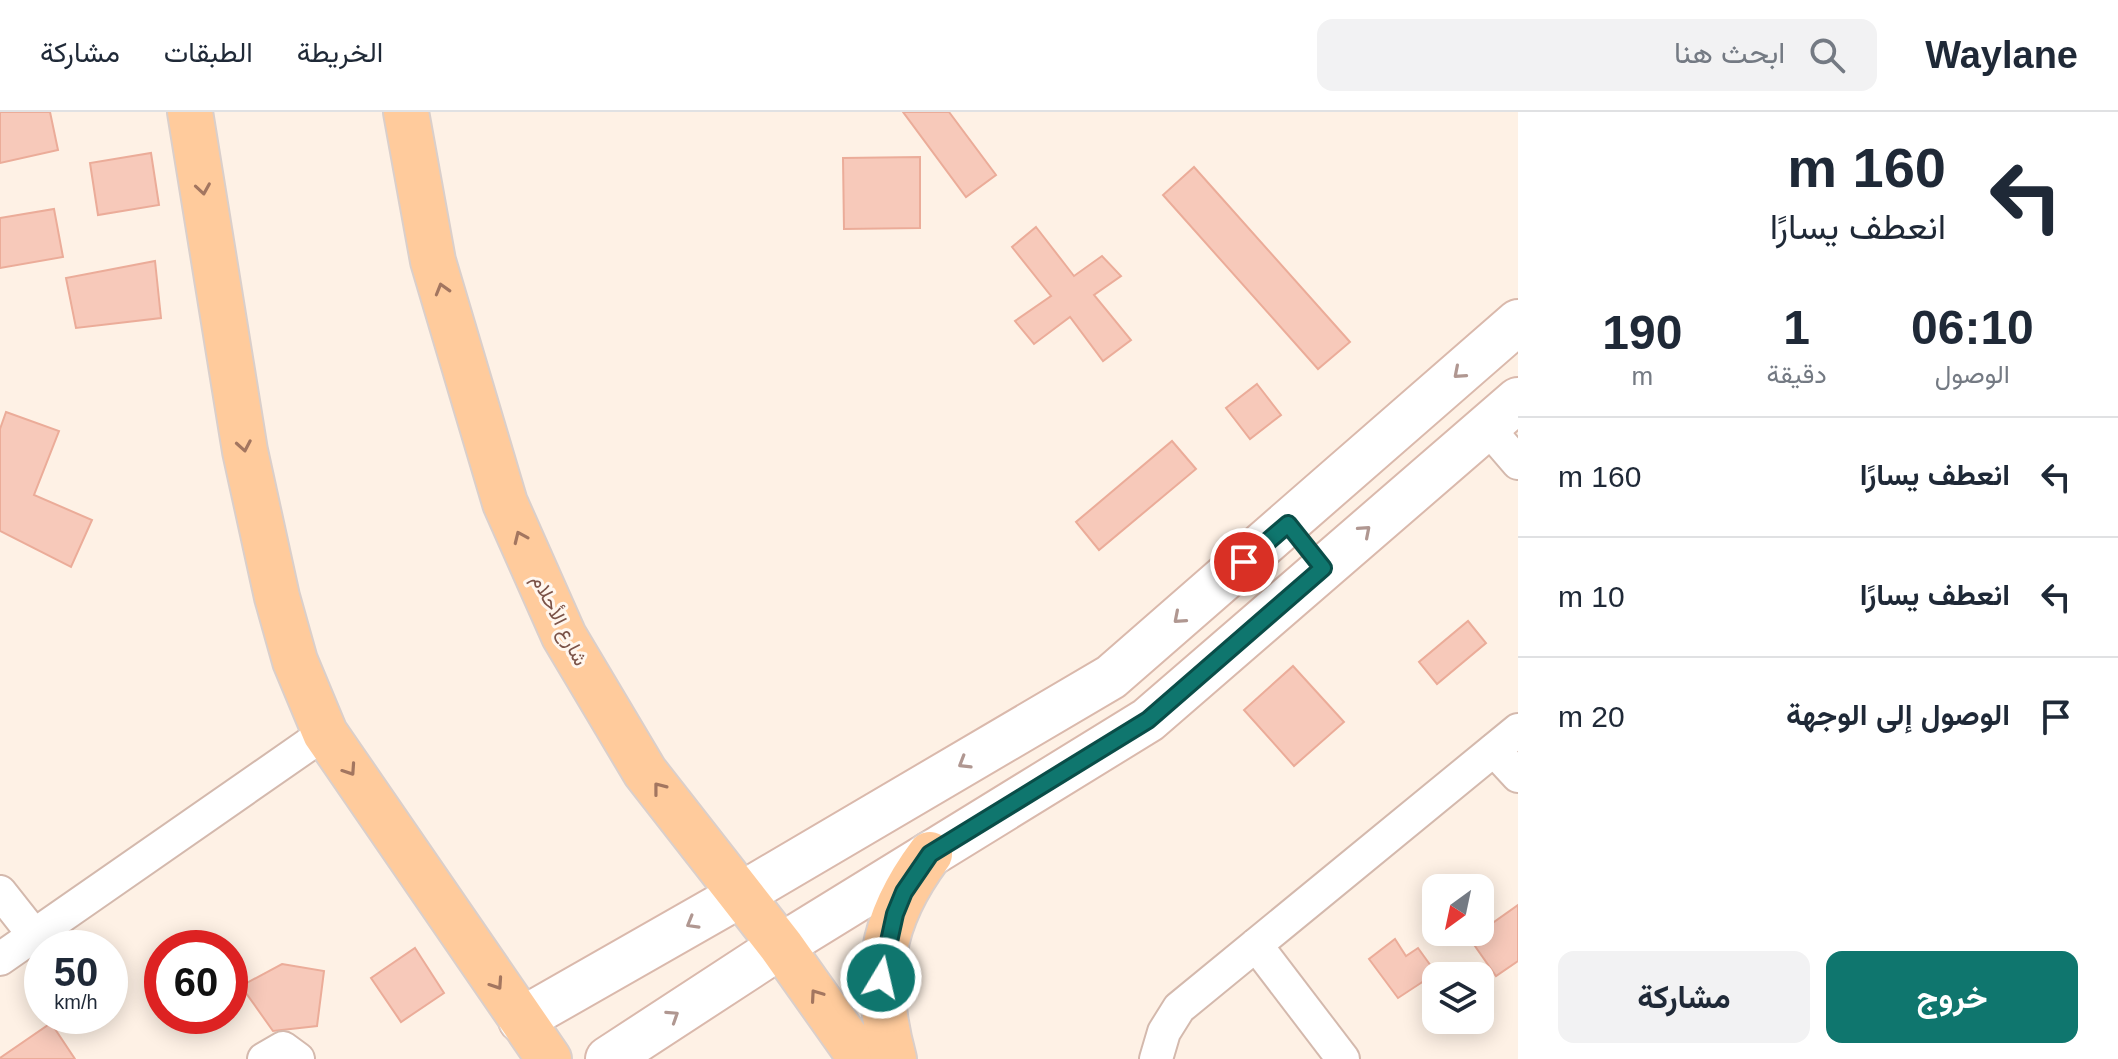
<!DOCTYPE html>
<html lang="ar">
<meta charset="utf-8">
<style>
body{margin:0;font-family:Helvetica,Vazirmatn,sans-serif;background:#f2f2f3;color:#1f2937;direction:rtl;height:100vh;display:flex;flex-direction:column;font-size:30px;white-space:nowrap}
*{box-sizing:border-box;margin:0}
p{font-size:26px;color:#747a83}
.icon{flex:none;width:44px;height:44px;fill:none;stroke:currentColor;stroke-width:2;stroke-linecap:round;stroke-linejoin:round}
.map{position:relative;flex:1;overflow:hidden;direction:ltr}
.details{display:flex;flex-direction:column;background:#fff;width:600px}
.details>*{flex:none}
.top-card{background:#fff;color:#1f2937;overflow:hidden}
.needle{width:52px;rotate:213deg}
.controls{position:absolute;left:1422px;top:762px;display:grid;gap:16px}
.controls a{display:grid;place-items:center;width:72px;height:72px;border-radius:16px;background:#fff;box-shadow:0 4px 20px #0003;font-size:40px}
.speed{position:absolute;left:24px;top:818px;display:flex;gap:16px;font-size:40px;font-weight:700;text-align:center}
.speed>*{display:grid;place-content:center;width:104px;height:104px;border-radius:50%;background:#fff;box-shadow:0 4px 20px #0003;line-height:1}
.speed small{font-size:20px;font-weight:400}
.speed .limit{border:12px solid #d22;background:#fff;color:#111}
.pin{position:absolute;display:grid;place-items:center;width:68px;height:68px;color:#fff;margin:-34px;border:4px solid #fff;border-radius:50%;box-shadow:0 2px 8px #0007}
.me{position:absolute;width:88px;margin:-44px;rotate:9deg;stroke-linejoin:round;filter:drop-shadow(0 0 6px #0008)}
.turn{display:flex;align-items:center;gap:28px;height:168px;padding:0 40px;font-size:36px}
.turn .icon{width:104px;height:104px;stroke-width:2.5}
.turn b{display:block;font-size:56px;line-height:68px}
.eta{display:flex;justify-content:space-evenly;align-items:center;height:136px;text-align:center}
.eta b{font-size:48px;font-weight:700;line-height:56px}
.cta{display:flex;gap:16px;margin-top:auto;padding:16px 40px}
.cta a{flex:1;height:92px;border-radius:16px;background:#0f766e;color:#fff;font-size:32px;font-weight:700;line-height:92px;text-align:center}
.cta a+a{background:#f2f2f3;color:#1f2937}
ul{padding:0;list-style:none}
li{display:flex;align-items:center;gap:24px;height:120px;padding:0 40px;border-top:2px solid #e0e1e3}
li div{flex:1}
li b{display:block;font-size:30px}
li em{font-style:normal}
header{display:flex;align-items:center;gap:48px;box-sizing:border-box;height:112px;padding:0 40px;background:#fff;border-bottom:2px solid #e0e1e3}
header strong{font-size:38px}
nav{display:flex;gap:44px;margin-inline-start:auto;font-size:28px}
.search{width:560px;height:72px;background:#f2f2f3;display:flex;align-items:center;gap:20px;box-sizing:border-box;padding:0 28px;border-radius:16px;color:#747a83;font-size:30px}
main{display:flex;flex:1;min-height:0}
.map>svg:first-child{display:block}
.building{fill:#f7c9ba;stroke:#ebac99;stroke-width:2}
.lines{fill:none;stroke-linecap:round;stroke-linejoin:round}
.street-casing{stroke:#d4b9ad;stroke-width:36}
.secondary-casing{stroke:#dab9ac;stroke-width:48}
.primary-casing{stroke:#dacfcb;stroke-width:48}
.street{stroke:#fff;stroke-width:32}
.secondary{stroke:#fff;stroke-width:44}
.primary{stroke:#ffcb9c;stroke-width:44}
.oneway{stroke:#a37660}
.oneway2{stroke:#b09791}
.route-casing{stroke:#0a4d48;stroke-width:20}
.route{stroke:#0f766e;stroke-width:14}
.labels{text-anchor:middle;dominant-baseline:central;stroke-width:6;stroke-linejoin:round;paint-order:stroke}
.street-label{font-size:20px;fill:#7b5247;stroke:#fff6ee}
</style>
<header>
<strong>Waylane</strong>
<div class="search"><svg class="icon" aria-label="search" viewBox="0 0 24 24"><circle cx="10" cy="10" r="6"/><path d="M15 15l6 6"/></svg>ابحث هنا</div>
<nav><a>الخريطة</a><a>الطبقات</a><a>مشاركة</a></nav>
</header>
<main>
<section class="details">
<div class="top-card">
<div class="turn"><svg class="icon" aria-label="left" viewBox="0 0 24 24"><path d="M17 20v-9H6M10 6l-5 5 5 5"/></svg><div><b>160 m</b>انعطف يسارًا</div></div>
</div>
<div class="eta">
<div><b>06:10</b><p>الوصول</p></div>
<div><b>1</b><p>دقيقة</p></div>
<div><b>190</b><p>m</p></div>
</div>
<ul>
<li><svg class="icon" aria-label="left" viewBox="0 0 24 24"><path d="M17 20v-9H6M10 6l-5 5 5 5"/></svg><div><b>انعطف يسارًا</b></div><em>160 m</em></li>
<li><svg class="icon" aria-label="left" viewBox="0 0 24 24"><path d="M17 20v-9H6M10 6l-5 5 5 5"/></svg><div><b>انعطف يسارًا</b></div><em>10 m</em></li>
<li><svg class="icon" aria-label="arrive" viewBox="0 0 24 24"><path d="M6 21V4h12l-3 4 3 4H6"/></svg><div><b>الوصول إلى الوجهة</b></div><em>20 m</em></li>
</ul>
<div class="cta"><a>خروج</a><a>مشاركة</a></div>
</section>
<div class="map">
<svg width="1518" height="947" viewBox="0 0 1518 947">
<rect width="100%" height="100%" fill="#fef1e5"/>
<g class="building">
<path d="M0,0H50L58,38L0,51Z"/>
<path d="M903,0H949L996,63L966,85Z"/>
<path d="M151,41L159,93L98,103L90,51Z"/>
<path d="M920,45V116L844,117L843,46Z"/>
<path d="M1194,55L1350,230L1318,257L1163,83Z"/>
<path d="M54,97L63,145L0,156V106Z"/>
<path d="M1036,115L1074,164L1102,144L1121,164L1094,183L1131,228L1103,249L1070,205L1034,232L1015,209L1051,184L1012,135Z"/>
<path d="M155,149L161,206L76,216L66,166Z"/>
<path d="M1257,272L1281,303L1250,327L1226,296Z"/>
<path d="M6,300L59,319L34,383L92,408L71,455L0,419V317Z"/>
<path d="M1172,329L1196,357L1099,438L1076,410Z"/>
<path d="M1468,509L1486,531L1437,572L1419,550Z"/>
<path d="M1293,554L1344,610L1294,654L1244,598Z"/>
<path d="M1518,793V849L1496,864L1470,827Z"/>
<path d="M1395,827L1406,844L1418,836L1436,861L1398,886L1369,847Z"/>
<path d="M415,836L444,881L401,910L371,866Z"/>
<path d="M282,852L324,859L317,914L273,919L241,874Z"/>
<path d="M51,911L75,947H0V946Z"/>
</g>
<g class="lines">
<g class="street-casing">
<g id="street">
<path d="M1487,315L1518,351"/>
<path d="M1494,638L1518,664"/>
<path d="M0,780L34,823"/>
<path d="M1256,833L1343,947"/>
<path d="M0,847L325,621"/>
<path d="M264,947L283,936L298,947"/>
<path d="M1156,947L1164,920L1179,896L1518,618"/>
</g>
</g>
<g class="secondary-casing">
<g id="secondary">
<path d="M521,908L742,782L1111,565L1518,210"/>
<path d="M608,947L781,834L1148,608L1518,288"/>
</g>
</g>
<g class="primary-casing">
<g id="primary">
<path d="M190,0L245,339L277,485L295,549L325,621L549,947"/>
<path d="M406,0L433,149L505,391L564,524L645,660L781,834L861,947"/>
<path d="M894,947C872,866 879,810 930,742"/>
</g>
</g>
<use href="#street" class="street"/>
<use href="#secondary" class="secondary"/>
<use href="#primary" class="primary"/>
</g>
<defs><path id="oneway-chevron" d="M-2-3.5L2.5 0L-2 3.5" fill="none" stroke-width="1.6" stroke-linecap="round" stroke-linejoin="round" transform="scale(2)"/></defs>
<g class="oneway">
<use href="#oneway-chevron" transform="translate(203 77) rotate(81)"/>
<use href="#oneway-chevron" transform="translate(442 177) rotate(-106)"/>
<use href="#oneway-chevron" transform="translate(244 334) rotate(80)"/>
<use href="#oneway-chevron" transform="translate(520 425) rotate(-114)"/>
<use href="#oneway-chevron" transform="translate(350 658) rotate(56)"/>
<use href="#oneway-chevron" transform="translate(659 676) rotate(-128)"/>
<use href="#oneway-chevron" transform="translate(497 872) rotate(56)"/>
<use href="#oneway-chevron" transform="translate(816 883) rotate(-125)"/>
</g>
<g class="oneway2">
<use href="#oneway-chevron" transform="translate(1459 261) rotate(139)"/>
<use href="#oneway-chevron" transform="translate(1365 419) rotate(-41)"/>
<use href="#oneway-chevron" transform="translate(1179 506) rotate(139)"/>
<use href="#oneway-chevron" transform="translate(964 651) rotate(149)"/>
<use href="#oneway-chevron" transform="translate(692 811) rotate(150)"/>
<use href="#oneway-chevron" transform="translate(673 904) rotate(-33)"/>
</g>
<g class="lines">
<g class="route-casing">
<path id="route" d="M881,866L895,802L904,780L930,742L1148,608L1323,456L1288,412L1244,450"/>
</g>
<use href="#route" class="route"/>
</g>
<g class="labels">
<g class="street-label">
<text transform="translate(560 508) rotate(63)">شارع الأحلام</text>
</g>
</g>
</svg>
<div class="controls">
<a><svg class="needle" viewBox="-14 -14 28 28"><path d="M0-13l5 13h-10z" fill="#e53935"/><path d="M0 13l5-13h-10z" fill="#747a83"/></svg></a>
<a><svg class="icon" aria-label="layers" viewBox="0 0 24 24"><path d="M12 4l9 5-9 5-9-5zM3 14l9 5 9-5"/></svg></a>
</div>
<div class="speed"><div>50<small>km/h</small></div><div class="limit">60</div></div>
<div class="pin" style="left:1244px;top:450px;background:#d93025"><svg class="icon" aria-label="arrive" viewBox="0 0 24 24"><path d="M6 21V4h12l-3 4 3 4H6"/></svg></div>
<svg class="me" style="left:881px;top:866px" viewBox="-20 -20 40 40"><circle r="17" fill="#0f766e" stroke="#fff" stroke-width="3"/><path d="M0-11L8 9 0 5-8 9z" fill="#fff"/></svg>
</div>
</main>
